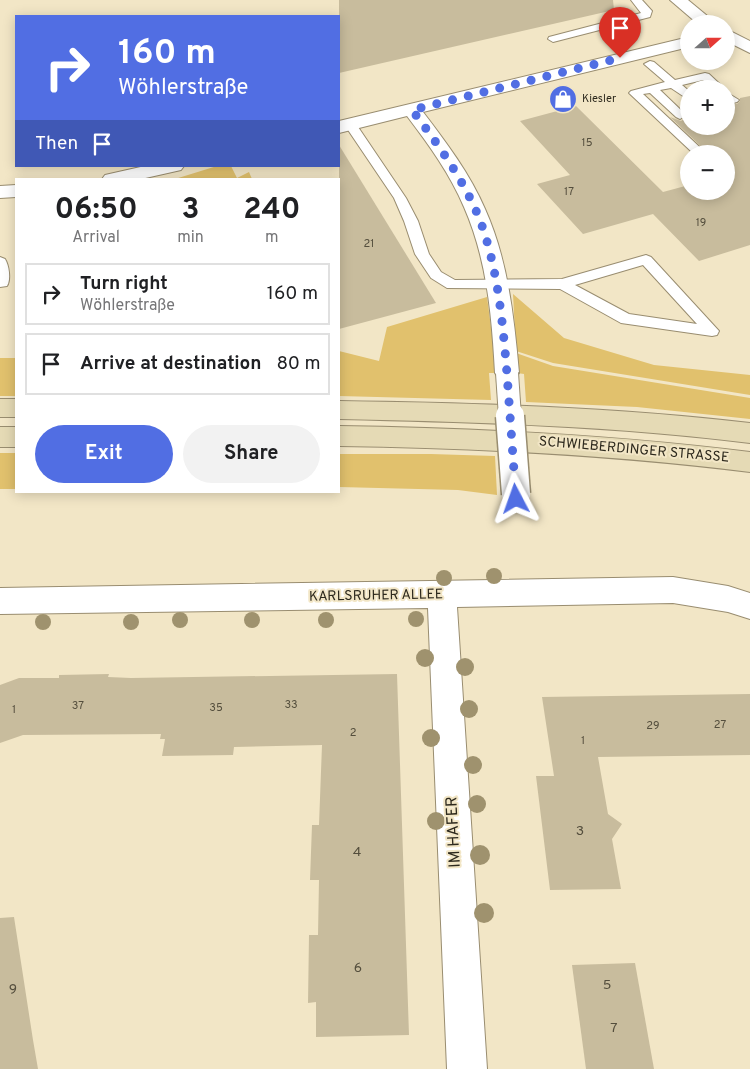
<!DOCTYPE html>
<meta charset="utf-8">
<style>
body{margin:0;font-family:Overpass,sans-serif;background:#f2f2f2;color:#202124;height:100vh;display:flex;flex-direction:column;font-size:19px;white-space:nowrap}
*{box-sizing:border-box;margin:0}
p{font-size:16px;color:#757577}
.icon{flex:none;width:28px;height:28px;fill:none;stroke:currentColor;stroke-width:2;stroke-linecap:round;stroke-linejoin:round}
.map{position:relative;flex:1;overflow:hidden}
.details{position:absolute;left:15px;top:178px;width:325px;height:315px;display:flex;flex-direction:column;background:#fff;border-radius:0px;box-shadow:0 2px 12px #0003}
.details>*{flex:none}
.hud{position:absolute;left:15px;top:15px;width:325px;height:152px;border-radius:0px;box-shadow:0 2px 12px #0003;background:#516ee3;color:#fff;overflow:hidden}
.needle{width:32px;rotate:69deg}
.tools{position:absolute;left:680px;top:15px;display:grid;gap:10px}
.tools a{display:grid;place-items:center;width:55px;height:55px;border-radius:50%;background:#fff;box-shadow:0 2px 12px #0003;font-size:25px}
.pin{position:absolute;display:grid;place-items:center;width:42px;height:42px;color:#fff;margin:-51px -21px;border-radius:50% 50% 50% 0;rotate:-45deg;box-shadow:0 0 5px #0007}
.pin .icon{rotate:45deg}
.me{position:absolute;width:55px;margin:-28px;rotate:356deg;stroke-linejoin:round;filter:drop-shadow(0 0 4px #0008)}
.turn{display:flex;align-items:center;gap:18px;height:105px;padding:0 20px;font-size:22px}
.turn .icon{width:65px;height:65px;stroke-width:2.5}
.turn b{display:block;font-size:35px;line-height:42px}
.then{display:flex;align-items:center;height:48px;padding:0 20px;background:#0003;gap:10px;font-size:19px}
.eta{display:flex;justify-content:space-evenly;align-items:center;height:85px;text-align:center}
.eta b{font-size:30px;font-weight:700;line-height:35px}
.cta{display:flex;gap:10px;margin-top:auto;padding:10px 20px}
.cta a{flex:1;height:58px;border-radius:30px;background:#516ee3;color:#fff;font-size:20px;font-weight:700;line-height:58px;text-align:center}
.cta a+a{background:#f2f2f2;color:#202124}
ul{padding:0;list-style:none}
li{display:flex;align-items:center;gap:15px;height:62px;margin:0 10px 8px;padding:0 10px;border:2px solid #e0e0e0;border-radius:0px}
li div{flex:1}
li b{display:block;font-size:19px}
li em{font-style:normal}
.map>svg:first-child{display:block}
.green{fill:#e1c16d}
.building{fill:#c8bc9d}
.lines{fill:none;stroke-linecap:round;stroke-linejoin:round}
.lane-casing{stroke:#998d70;stroke-width:2}
.street-casing{stroke:#998d70;stroke-width:2}
.secondary-casing{stroke:#998d70;stroke-width:2}
.lane{fill:#fff;fill-rule:evenodd}
.street{fill:#fff;fill-rule:evenodd}
.secondary{fill:#e5dab5;fill-rule:evenodd}
.street-bridge-far1-casing{stroke:#998d70;stroke-width:24;stroke-linecap:butt}
.street-bridge-casing{stroke:#998d70;stroke-width:31;stroke-linecap:butt}
.street-bridge-far1{stroke:#fff;stroke-width:22}
.street-bridge{stroke:#fff;stroke-width:28}
.tree{fill:#9f926e}
.route{stroke:#516ee3;stroke-width:9;stroke-dasharray:0 16.2}
.labels{text-anchor:middle;dominant-baseline:central;stroke-width:4;stroke-linejoin:round;paint-order:stroke}
.far-poi-label{font-size:11px;fill:#2d291d;stroke:#f2e6c6;text-anchor:start}
.number-label{font-size:11px;fill:#544e3d}
.street-label{font-size:14px;fill:#2d291d;stroke:#f2e6c6}
.near-number-label{font-size:14px;fill:#544e3d}
.near-street-label{font-size:16px;fill:#2d291d;stroke:#f2e6c6}
</style>
<div class="map">
<svg width="750" height="1069" viewBox="0 0 750 1069">
<rect width="100%" height="100%" fill="#f2e6c6"/>
<g class="green">
<path d="M217,166H231L237,178L249,172L252,179H175Z"/>
<path d="M513,294L564,338L654,365L750,375V395L553,363L516,351Z"/>
<path d="M487,297L497,373H489L491,400L339,396V351L379,361L387,327Z"/>
<path d="M516,353L553,366L750,398V419L637,407L526,402L524,374L517,373Z"/>
<rect x="0" y="358" width="16" height="38"/>
<rect x="0" y="453" width="16" height="36"/>
<path d="M339,454H431L495,456L497,495L458,490L339,487Z"/>
</g>
<g class="building">
<path d="M339,0H613L614,10L339,73Z"/>
<path d="M750,96V245L699,261L653,214L583,234L537,184L570,175L520,121L576,106L663,192L689,185V191H726V175L730,174L726,171V154H709L670,117L681,121L687,117L686,113L689,112V126H726V103L737,104L740,101V98Z"/>
<path d="M339,145L436,303L339,329Z"/>
<path d="M109,674L108,677L131,678L397,674L409,1035L316,1037V1002L308,1003L309,935H318L319,880H310L312,825H319L322,745L234,747L233,755L162,756L165,739H160L161,734L23,735L0,743V685L19,678H59V675Z"/>
<path d="M750,694V755L598,757L608,814L622,824L612,839L621,889L550,890L536,776H554L542,697Z"/>
<path d="M14,917L33,1040L38,1069H0V918Z"/>
<path d="M635,963L654,1069H586L572,965Z"/>
</g>
<g class="lines">
<g class="lane-casing">
<g id="lane">
<path d="M631,0H642L652,11L650,17L553,42L548,39L549,37L641,13Z"/>
<path d="M650,61L654,62L675,80L705,73L709,74L725,89H712L703,80L682,85L689,91V100L671,88L660,90L684,113L686,115L680,119L676,117L650,93L643,94L707,154H694L629,93L631,91L665,82L644,64Z"/>
<path d="M726,92L739,100L737,102L733,103L726,101Z"/>
<path d="M350,120L354,121L406,198L418,221L429,254L441,272L455,280L562,279L646,255L651,257L719,331L717,335L712,336L621,323L560,289L447,288L431,278L415,254L404,221L394,198L344,124ZM643,265L697,324L629,314L575,285Z"/>
<path d="M0,257L5,259C9,265 11,280 7,286L0,287Z"/>
</g>
</g>
<g class="street-casing">
<g id="street">
<path d="M670,0H688L717,24H698Z"/>
<path d="M726,29L750,41V53L726,41Z"/>
<path d="M689,37V47L423,112C446,142 470,174 485,209C508,260 514,317 519,373L515,379L507,382L499,379L495,373C492,317 487,259 464,207C450,174 429,145 407,116L339,133V121Z"/>
<path d="M145,166H184L181,170L141,179H102L105,175Z"/>
<path d="M16,185V197L0,198V186Z"/>
<path d="M673,577L728,586L750,593V619L728,612L673,603L457,607L487,1069H447L428,608L0,614V588Z"/>
</g>
</g>
<g class="secondary-casing">
<g id="secondary">
<rect x="0" y="399" width="16" height="18"/>
<path d="M339,401C476,403 613,407 750,423V443C613,426 477,422 339,419Z"/>
<path d="M339,426C477,428 613,435 750,452V472C613,455 477,448 339,446Z"/>
<rect x="0" y="427" width="16" height="20"/>
</g>
</g>
<use href="#lane" class="lane"/>
<use href="#street" class="street"/>
<use href="#secondary" class="secondary"/>
<g class="street-bridge-far1-casing">
<path id="street-bridge-far1" d="M507,373L510,417"/>
</g>
<g class="street-bridge-casing">
<path id="street-bridge" d="M510,416L516,494"/>
</g>
<use href="#street-bridge-far1" class="street-bridge-far1"/>
<use href="#street-bridge" class="street-bridge"/>
</g>
<g class="tree">
<circle cx="494" cy="576" r="8"/>
<circle cx="444" cy="578" r="8"/>
<circle cx="416" cy="619" r="8"/>
<circle cx="180" cy="620" r="8"/>
<circle cx="252" cy="620" r="8"/>
<circle cx="326" cy="620" r="8"/>
<circle cx="43" cy="622" r="8"/>
<circle cx="131" cy="622" r="8"/>
<circle cx="425" cy="658" r="9"/>
<circle cx="465" cy="667" r="9"/>
<circle cx="469" cy="709" r="9"/>
<circle cx="431" cy="738" r="9"/>
<circle cx="473" cy="765" r="9"/>
<circle cx="477" cy="804" r="9"/>
<circle cx="436" cy="821" r="9"/>
<circle cx="480" cy="855" r="10"/>
<circle cx="484" cy="913" r="10"/>
</g>
<g class="lines">
<path class="route" d="M516,499C513,457 510,415 507,374C503,325 498,270 481,223C466,183 438,144 412,110L620,58"/>
</g>
<defs>
<g id="shop-disc" transform="scale(1.4375)"><circle r="9.5" fill="#516ee3" stroke="#f2e6c6"/><path d="M-5-2.5h2.3a2.7 3.5 0 0 1 5.4 0H5L5.5 6h-11ZM-1.5-2.5h3a1.5 2.3 0 0 0-3 0Z" fill="#fff"/></g>
</defs>
<g fill-rule="evenodd">
<use href="#shop-disc" x="563" y="99"/>
</g>
<g class="labels">
<g class="far-poi-label">
<text x="582" y="99">Kiesler</text>
</g>
<g class="number-label">
<text x="587" y="143">15</text>
<text x="569" y="192">17</text>
<text x="701" y="223">19</text>
<text x="369" y="244">21</text>
<text x="291" y="705">33</text>
<text x="78" y="706">37</text>
<text x="216" y="708">35</text>
<text x="14" y="710">1</text>
<text x="720" y="725">27</text>
<text x="653" y="726">29</text>
<text x="353" y="733">2</text>
<text x="583" y="741">1</text>
</g>
<g class="street-label">
<text transform="translate(634 450) rotate(5)">SCHWIEBERDINGER STRASSE</text>
<text transform="translate(376 596) rotate(-1)">KARLSRUHER ALLEE</text>
</g>
<g class="near-number-label">
<text x="580" y="831">3</text>
<text x="357" y="852">4</text>
<text x="358" y="968">6</text>
<text x="607" y="985">5</text>
<text x="13" y="989">9</text>
<text x="614" y="1028">7</text>
</g>
<g class="near-street-label">
<text transform="translate(454 832) rotate(-93)">IM HAFER</text>
</g>
</g>
</svg>
<div class="tools">
<a><svg class="needle" viewBox="-14 -14 28 28"><path d="M0-13l5 13h-10z" fill="#e53935"/><path d="M0 13l5-13h-10z" fill="#757577"/></svg></a>
<a>+</a>
<a>−</a>
</div>
<div class="pin" style="left:620px;top:58px;background:#d93025"><svg class="icon" aria-label="arrive" viewBox="0 0 24 24"><path d="M6 21V4h12l-3 4 3 4H6"/></svg></div>
<svg class="me" style="left:516px;top:499px" viewBox="-20 -20 40 40"><path d="M0-17L14 15 0 8-14 15z" fill="#516ee3" stroke="#fff" stroke-width="4"/></svg>
<div class="hud">
<div class="turn"><svg class="icon" aria-label="right" viewBox="0 0 24 24"><path d="M7 20v-9h11M14 6l5 5-5 5"/></svg><div><b>160 m</b>Wöhlerstraße</div></div>
<div class="then">Then<svg class="icon" aria-label="arrive" viewBox="0 0 24 24"><path d="M6 21V4h12l-3 4 3 4H6"/></svg></div>
</div>
<section class="details">
<div class="eta">
<div><b>06:50</b><p>Arrival</p></div>
<div><b>3</b><p>min</p></div>
<div><b>240</b><p>m</p></div>
</div>
<ul>
<li><svg class="icon" aria-label="right" viewBox="0 0 24 24"><path d="M7 20v-9h11M14 6l5 5-5 5"/></svg><div><b>Turn right</b><p>Wöhlerstraße</p></div><em>160 m</em></li>
<li><svg class="icon" aria-label="arrive" viewBox="0 0 24 24"><path d="M6 21V4h12l-3 4 3 4H6"/></svg><div><b>Arrive at destination</b></div><em>80 m</em></li>
</ul>
<div class="cta"><a>Exit</a><a>Share</a></div>
</section>
</div>
